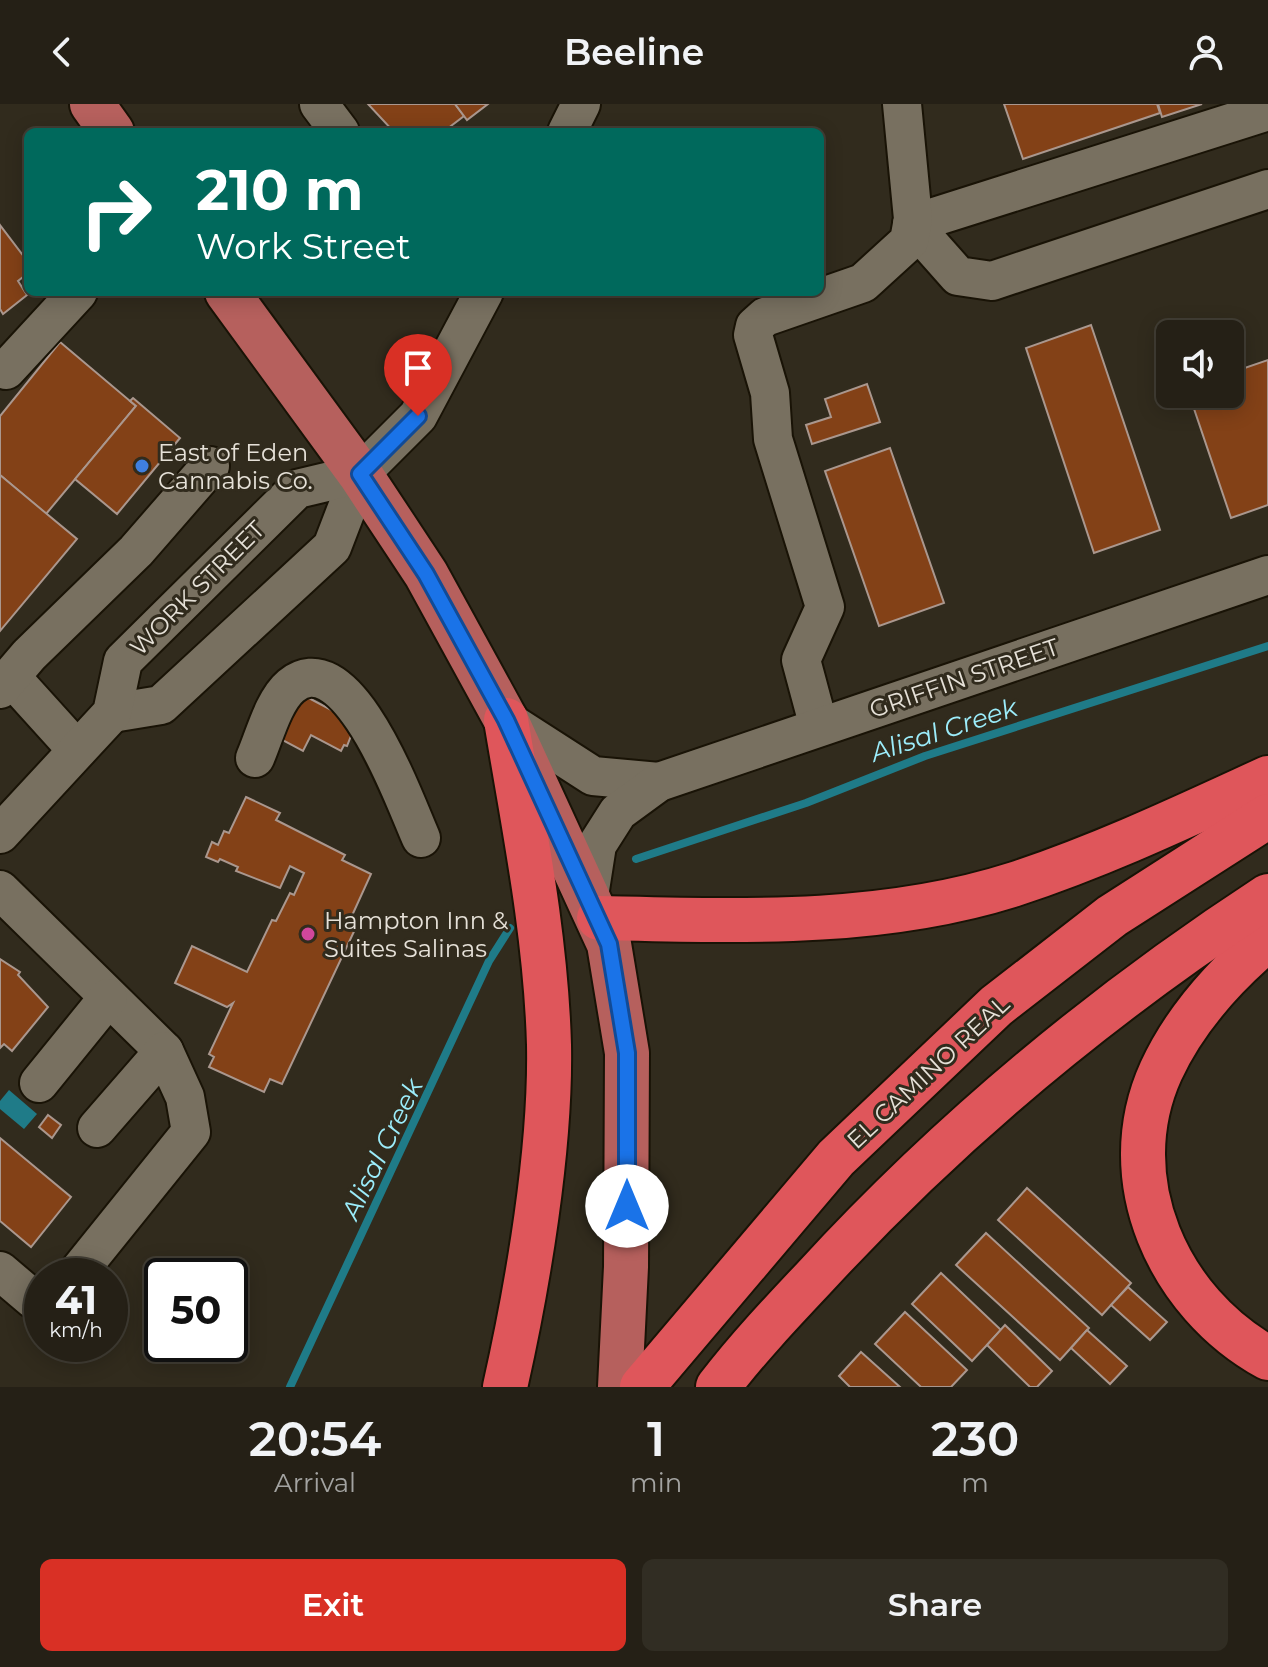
<!DOCTYPE html>
<style>
body{margin:0;font-family:Montserrat,sans-serif;background:#312d23;color:#f1f3f6;height:100vh;display:flex;flex-direction:column;font-size:30px;white-space:nowrap}
*{box-sizing:border-box;margin:0}
p{font-size:26px;color:#a3a3a1}
.icon{flex:none;width:44px;height:44px;fill:none;stroke:currentColor;stroke-width:2;stroke-linecap:round;stroke-linejoin:round}
.map{position:relative;height:1283px;overflow:hidden}
.panel{display:flex;flex-direction:column;background:#252016;flex:1}
.panel>*{flex:none}
.top-card{position:absolute;left:24px;top:24px;width:800px;height:168px;border-radius:12px;box-shadow:0 4px 20px #0003,0 0 0 2px #423e35;background:#00695c;color:#fff;overflow:hidden}
.fabs{position:absolute;left:1156px;top:216px;display:grid;gap:16px}
.fabs a{display:grid;place-items:center;width:88px;height:88px;border-radius:12px;background:#252016;box-shadow:0 4px 20px #0003,0 0 0 2px #423e35;font-size:40px}
.speed{position:absolute;left:24px;top:1154px;display:flex;gap:16px;font-size:40px;font-weight:700;text-align:center}
.speed>*{display:grid;place-content:center;width:104px;height:104px;border-radius:50%;background:#252016;box-shadow:0 4px 20px #0003,0 0 0 2px #423e35;line-height:1}
.speed small{font-size:20px;font-weight:400}
.speed .limit{border:4px solid #111;border-radius:12px;background:#fff;color:#111}
.pin{position:absolute;display:grid;place-items:center;width:68px;height:68px;color:#fff;margin:-82px -34px;border-radius:50% 50% 50% 0;rotate:-45deg;box-shadow:0 0 8px #0007}
.pin .icon{rotate:45deg}
.me{position:absolute;width:88px;margin:-44px;rotate:0deg;stroke-linejoin:round;filter:drop-shadow(0 0 6px #0008)}
.turn{display:flex;align-items:center;gap:28px;height:168px;padding:0 40px;font-size:36px}
.turn .icon{width:104px;height:104px;stroke-width:2.5}
.turn b{display:block;font-size:56px;line-height:68px}
.eta{display:flex;justify-content:space-evenly;align-items:center;height:136px;text-align:center}
.eta b{font-size:48px;font-weight:600;line-height:56px}
.primary-button{display:flex;gap:16px;margin-top:auto;padding:16px 40px}
.primary-button a{flex:1;height:92px;border-radius:12px;background:#d93025;color:#fff;font-size:32px;font-weight:600;line-height:92px;text-align:center}
.primary-button a+a{background:#312d23;color:#f1f3f6}
header{display:flex;justify-content:space-between;align-items:center;height:104px;padding:0 40px;background:#252016;font-size:36px;font-weight:600}
.map>svg:first-child{display:block}
.water{fill:#1f7b88}
.lines{fill:none;stroke-linecap:round;stroke-linejoin:round}
.stream{stroke:#1f7b88;stroke-width:8}
.building{fill:#834117;stroke:#aa978e;stroke-width:2}
.minor-casing{stroke:#191306;stroke-width:42}
.major-casing{stroke:#191306;stroke-width:48}
.highway-casing{stroke:#191306;stroke-width:48}
.minor{stroke:#787060;stroke-width:38}
.major{stroke:#b6605d;stroke-width:44}
.highway{stroke:#df565b;stroke-width:44}
.route-casing{stroke:#114b97;stroke-width:20}
.route{stroke:#1a73e8;stroke-width:14}
.shop-dot{fill:#3f7fe0;stroke:#312b1d;stroke-width:3}
.hotel-dot{fill:#d1479c;stroke:#312b1d;stroke-width:3}
.labels{text-anchor:middle;dominant-baseline:central;stroke-width:6;stroke-linejoin:round;paint-order:stroke}
.poi-label{font-size:24px;fill:#e6e1d8;stroke:#312b1d;text-anchor:start}
.street-label{font-size:24px;fill:#e6e1d8;stroke:#312b1d}
.water-label{font-size:26px;font-style:italic;fill:#9cedfb;stroke:#312b1d}
</style>
<header><svg class="icon" aria-label="back" viewBox="0 0 24 24"><path d="M15 5l-7 7 7 7"/></svg>Beeline<svg class="icon" aria-label="person" viewBox="0 0 24 24"><circle cx="12" cy="8" r="4"/><path d="M4 21q1-7 8-7t8 7"/></svg></header>
<div class="map">
<svg width="1268" height="1283" viewBox="0 0 1268 1283">
<rect width="100%" height="100%" fill="#312b1d"/>
<path class="water" d="M9,986L37,1010L24,1025L0,1005V997Z"/>
<g class="lines">
<g class="stream">
<path d="M636,755L806,699L925,652L1268,542"/>
<path d="M290,1283L489,857L510,824"/>
</g>
</g>
<g class="building">
<path d="M368,0H455L464,12L443,28H394Z"/>
<path d="M455,0H488L467,16Z"/>
<path d="M1004,0H1157L1160,9L1023,55Z"/>
<path d="M1158,0H1202L1162,13Z"/>
<path d="M0,121L28,158V169L18,177L27,191L3,210L0,205Z"/>
<path d="M1091,221L1160,426L1094,449L1026,244Z"/>
<path d="M60,238L136,302L46,410L0,371V312Z"/>
<path d="M1268,256V401L1231,414L1189,290H1230V269Z"/>
<path d="M867,280L880,318L812,340L806,321L831,313L825,295Z"/>
<path d="M133,294L180,334L117,410L75,375L136,302L130,297Z"/>
<path d="M890,344L944,499L879,522L825,367Z"/>
<path d="M0,371L77,435L0,527Z"/>
<path d="M305,592L356,619L347,642L344,641L341,647L311,631L303,647L273,631Z"/>
<path d="M246,693L280,709L276,716L345,751L342,756L371,770L350,816L358,819L282,980L270,975L264,988L209,963L214,953L209,950L233,899L227,903L175,879L192,842L247,868L272,816L276,817L290,789L294,791L304,769L290,762L280,784L236,767L238,763L220,755L218,758L206,753L212,738L218,741L224,727L229,729Z"/>
<path d="M0,855L20,868L18,871L48,903L12,947L4,940L0,944Z"/>
<path d="M48,1011L61,1021L52,1034L39,1023Z"/>
<path d="M0,1034L71,1093L31,1143L0,1117Z"/>
<path d="M1027,1084L1131,1179L1102,1211L998,1116Z"/>
<path d="M986,1129L1089,1224L1060,1256L956,1161Z"/>
<path d="M941,1169L1001,1226L972,1257L912,1200Z"/>
<path d="M1128,1183L1167,1218L1150,1236L1111,1201Z"/>
<path d="M905,1208L967,1266L951,1283H921L875,1240Z"/>
<path d="M1005,1221L1052,1267L1037,1283H1030L987,1241Z"/>
<path d="M1087,1226L1127,1262L1110,1280L1071,1244Z"/>
<path d="M861,1248L900,1283H850L839,1272Z"/>
</g>
<g class="lines">
<g class="minor-casing">
<g id="minor">
<path d="M319,0L340,28"/>
<path d="M1268,7L912,120L958,172L992,177L1268,85"/>
<path d="M567,28L581,0"/>
<path d="M6,266L78,188"/>
<path d="M11,573L77,646"/>
<path d="M0,585L29,551L136,447L210,362"/>
<path d="M112,609L161,601L332,443L360,370L418,312L484,188"/>
<path d="M506,616L593,672L659,678"/>
<path d="M819,623L801,556L825,503L773,335L770,289L753,231L755,222L765,213L863,179L909,137L913,115L902,0"/>
<path d="M255,654C264,634 273,597 291,582C348,535 406,701 421,734"/>
<path d="M0,730L112,609L123,557L297,385L360,370"/>
<path d="M0,786L164,947L185,993L191,1028L75,1172"/>
<path d="M589,792L597,741L618,708L659,678L1268,471"/>
<path d="M39,979L108,894"/>
<path d="M97,1024L164,947"/>
<path d="M0,1167L33,1195L42,1193"/>
</g>
</g>
<g class="major-casing">
<g id="major">
<path d="M92,0L112,28"/>
<path d="M227,188L360,370L426,470L506,616L609,840L627,949L626,1163L620,1283"/>
</g>
</g>
<g class="highway-casing">
<g id="highway">
<path d="M599,814C738,817 881,823 1015,780C1103,751 1185,712 1268,674"/>
<path d="M1268,835C1225,871 1185,915 1161,967C1112,1075 1168,1199 1268,1254"/>
<path d="M505,1283C528,1181 551,1045 549,941C546,832 524,724 506,616"/>
<path d="M642,1283L836,1054L996,902L1112,812L1268,712"/>
<path d="M718,1283C748,1244 781,1209 814,1174C949,1027 1101,901 1268,792"/>
</g>
</g>
<use href="#minor" class="minor"/>
<use href="#major" class="major"/>
<use href="#highway" class="highway"/>
</g>
<g class="lines">
<g class="route-casing">
<path id="route" d="M418,312L360,370L426,470L506,616L609,840L627,949V1102"/>
</g>
<use href="#route" class="route"/>
</g>
<circle class="shop-dot" cx="142" cy="362" r="8"/>
<circle class="hotel-dot" cx="308" cy="830" r="8"/>
<g class="labels">
<g class="poi-label">
<text x="158" y="348">East of Eden<tspan x="158" dy="28">Cannabis Co.</tspan></text>
<text x="324" y="816">Hampton Inn &amp;<tspan x="324" dy="28">Suites Salinas</tspan></text>
</g>
<g class="street-label">
<text transform="translate(197 484) rotate(-45)">WORK STREET</text>
<text transform="translate(964 574) rotate(-19)">GRIFFIN STREET</text>
<text transform="translate(928 968) rotate(-43)">EL CAMINO REAL</text>
</g>
<g class="water-label">
<text transform="translate(944 626) rotate(-18)">Alisal Creek</text>
<text transform="translate(382 1045) rotate(-64)">Alisal Creek</text>
</g>
</g>
</svg>
<div class="fabs">
<a><svg class="icon" aria-label="sound" viewBox="0 0 24 24"><path d="M4 9h4l5-4v14l-5-4H4zM17 9q2 3 0 6"/></svg></a>
</div>
<div class="speed"><div>41<small>km/h</small></div><div class="limit">50</div></div>
<div class="pin" style="left:418px;top:312px;background:#d93025"><svg class="icon" aria-label="arrive" viewBox="0 0 24 24"><path d="M6 21V4h12l-3 4 3 4H6"/></svg></div>
<svg class="me" style="left:627px;top:1102px" viewBox="-20 -20 40 40"><circle r="19" fill="#fff"/><path d="M0-13L10 11 0 6-10 11z" fill="#1a73e8"/></svg>
<div class="top-card">
<div class="turn"><svg class="icon" aria-label="right" viewBox="0 0 24 24"><path d="M7 20v-9h11M14 6l5 5-5 5"/></svg><div><b>210 m</b>Work Street</div></div>
</div>
</div>
<section class="panel">
<div class="eta">
<div><b>20:54</b><p>Arrival</p></div>
<div><b>1</b><p>min</p></div>
<div><b>230</b><p>m</p></div>
</div>
<div class="primary-button"><a>Exit</a><a>Share</a></div>
</section>
